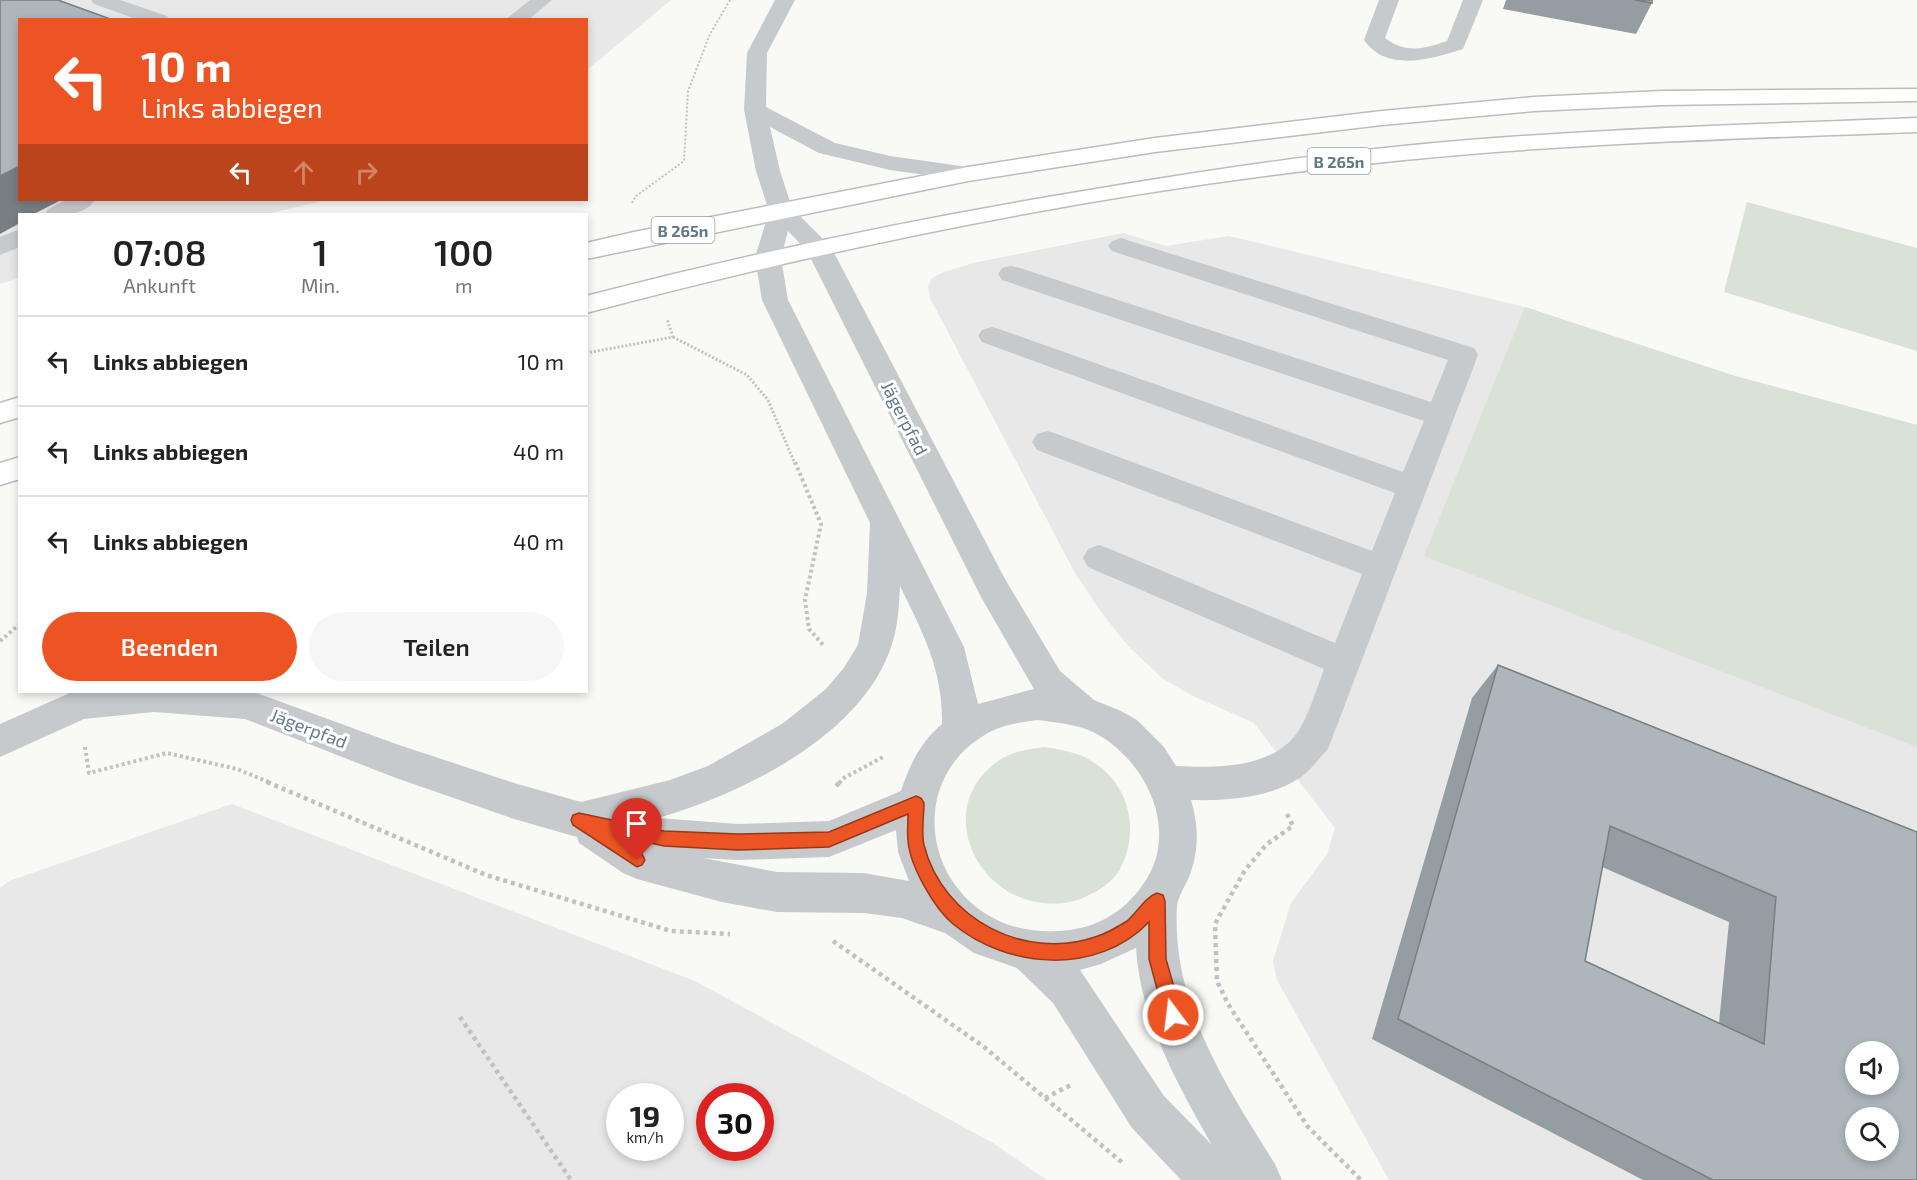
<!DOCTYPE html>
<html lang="de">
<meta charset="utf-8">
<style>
body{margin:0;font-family:"Exo 2",sans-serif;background:#f6f6f6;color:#222;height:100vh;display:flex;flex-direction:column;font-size:22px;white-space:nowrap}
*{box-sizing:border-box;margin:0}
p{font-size:20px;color:#767676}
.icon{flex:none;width:33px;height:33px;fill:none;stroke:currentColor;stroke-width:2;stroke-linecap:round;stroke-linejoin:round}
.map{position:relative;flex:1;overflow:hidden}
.details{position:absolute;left:18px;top:213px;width:570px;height:480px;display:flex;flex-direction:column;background:#fff;border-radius:0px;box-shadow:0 3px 9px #0003}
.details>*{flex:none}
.hud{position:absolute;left:18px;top:18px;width:570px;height:183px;border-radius:0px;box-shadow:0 3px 9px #0003;background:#ec5523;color:#fff;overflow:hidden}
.tools{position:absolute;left:1845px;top:1041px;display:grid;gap:12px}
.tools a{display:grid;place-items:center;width:54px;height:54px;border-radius:50%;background:#fff;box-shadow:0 3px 9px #0003;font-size:30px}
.speed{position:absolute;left:606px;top:1083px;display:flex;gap:12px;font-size:30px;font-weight:700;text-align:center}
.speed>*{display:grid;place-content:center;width:78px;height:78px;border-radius:50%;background:#fff;box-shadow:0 3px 9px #0003;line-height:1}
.speed small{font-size:15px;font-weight:400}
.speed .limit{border:9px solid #d22;background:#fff;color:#111}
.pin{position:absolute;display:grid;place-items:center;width:51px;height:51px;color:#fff;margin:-62px -26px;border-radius:50% 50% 50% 0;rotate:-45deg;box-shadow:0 0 6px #0007}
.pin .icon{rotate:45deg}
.me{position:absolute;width:66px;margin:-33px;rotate:345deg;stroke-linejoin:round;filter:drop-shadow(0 0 4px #0008)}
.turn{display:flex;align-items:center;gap:21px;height:126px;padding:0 24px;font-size:27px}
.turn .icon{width:78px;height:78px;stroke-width:2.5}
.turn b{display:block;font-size:42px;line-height:51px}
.lanes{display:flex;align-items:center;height:57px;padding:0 24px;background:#0003;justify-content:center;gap:30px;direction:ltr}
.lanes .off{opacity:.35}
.eta{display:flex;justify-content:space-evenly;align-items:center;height:102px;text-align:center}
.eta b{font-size:36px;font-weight:600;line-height:42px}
.action{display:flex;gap:12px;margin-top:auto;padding:12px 24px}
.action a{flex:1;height:69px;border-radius:36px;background:#ec5523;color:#fff;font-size:24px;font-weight:600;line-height:69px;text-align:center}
.action a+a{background:#f6f6f6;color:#222}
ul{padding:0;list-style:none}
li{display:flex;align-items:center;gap:18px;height:90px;padding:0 24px;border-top:2px solid #e0e0e0}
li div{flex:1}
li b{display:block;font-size:22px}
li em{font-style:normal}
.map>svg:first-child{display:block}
.built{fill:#e7e8e7;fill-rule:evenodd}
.green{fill:#dae1d7}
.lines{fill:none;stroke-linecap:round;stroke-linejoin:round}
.major-casing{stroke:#b9bdc1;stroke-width:3}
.path-far3{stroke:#bfc2c4;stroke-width:2;stroke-dasharray:2 2;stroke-linecap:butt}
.path-far2{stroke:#bfc2c4;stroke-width:3;stroke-dasharray:2 2;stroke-linecap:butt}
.path-far1{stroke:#bfc2c4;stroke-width:4;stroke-dasharray:3 3;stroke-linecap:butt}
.path{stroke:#bfc2c4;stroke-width:4.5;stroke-dasharray:4 4;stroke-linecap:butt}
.minor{fill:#c6cacd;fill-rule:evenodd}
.major{fill:#fff;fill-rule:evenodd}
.wall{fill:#949da1;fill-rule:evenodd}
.shaded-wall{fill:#787f83}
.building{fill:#acb6bb;stroke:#787f83;stroke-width:1.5;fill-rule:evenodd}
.route{fill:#ec5523;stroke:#993717;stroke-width:1.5}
.labels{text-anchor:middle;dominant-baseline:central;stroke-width:6;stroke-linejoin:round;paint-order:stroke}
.shield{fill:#fff;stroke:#94a1ac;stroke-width:1.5}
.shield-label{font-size:16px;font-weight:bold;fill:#667988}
.street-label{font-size:18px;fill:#667988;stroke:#fff}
</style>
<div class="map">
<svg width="1917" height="1180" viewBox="0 0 1917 1180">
<rect width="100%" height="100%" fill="#f9f9f6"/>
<g class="built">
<path d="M0,0H671L587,70L586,20H20V200H327L266,214H20L19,278L0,284Z"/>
<path d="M1123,233L1166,246L1229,236L1525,307L1735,376L1917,425V1180H1389L1277,980L1273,961L1291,903L1327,854L1335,828L1254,723L1191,695L1162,678L1129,647L1101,612L1075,573L930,298L928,286L932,278L944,272L973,263ZM1856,1052H1888V1084H1856ZM1856,1118H1888V1150H1856Z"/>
<path d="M232,804L695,981L993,1143L1047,1180H0V888L9,881ZM620,1096H670V1148H620ZM710,1096H760V1148H710Z"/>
</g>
<g class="green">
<path d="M1747,202L1917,248V351L1724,292Z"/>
<path d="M1525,307L1735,376L1917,425V747L1424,556Z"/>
<path d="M1045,747C1062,750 1078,752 1093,762C1130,785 1140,832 1120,869C1113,882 1098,891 1085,897C1070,904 1052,905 1036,902C970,889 937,804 998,761C1012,751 1029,749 1045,747Z"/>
</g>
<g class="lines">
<g class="major-casing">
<g id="major">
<path d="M1917,89V101L1662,105L1534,111L1382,125L1155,152L968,181L586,259V243L634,232L968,167L1155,138L1382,111L1534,97L1662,91Z"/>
<path d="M1917,118V132C1746,138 1574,143 1404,160C1129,187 853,242 586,313V296C755,252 924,217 1096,189C1198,172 1301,156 1404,146C1574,129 1746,125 1917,118Z"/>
<path d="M20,397V417L0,423V403Z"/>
<path d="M20,457V479L0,485V463Z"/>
</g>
</g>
<path class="path-far3" d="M632,203L636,196L684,161L688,91L710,34L730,0"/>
<g class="path-far2">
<path d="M673,337L747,375L768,400L795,464"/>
<path d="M586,353L673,337L667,319"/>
</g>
<g class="path-far1">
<path d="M795,462L821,524L805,600L809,629L824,646"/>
<path d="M0,641L20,624"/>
<path d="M85,747L89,773L167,753L237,769L271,783"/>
<path d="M839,783L844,778L883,757"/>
</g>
<g class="path">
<path d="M267,782L486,875L671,931L730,934"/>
<path d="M836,786L840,782"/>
<path d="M1287,814L1293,826L1267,844L1245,870L1215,924L1217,981L1228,1004L1308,1127L1361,1180"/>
<path d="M833,941L984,1047L1124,1164"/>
<path d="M460,1017L571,1180"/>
<path d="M1045,1098L1073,1084"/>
</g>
<g class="minor">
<path d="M91,0H120L167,16L170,20H139L94,4Z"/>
<path d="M530,0H552L528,20H505Z"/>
<path d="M775,0H795L767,53L766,107L835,143L890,156L968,167L976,169L980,174L976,179L968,181L890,170L819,153L770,127L780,171L792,208L831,247L1005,579L1060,671L1094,700L1121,711L1137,720L1164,747L1176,766C1219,768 1279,769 1302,725C1311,708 1317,688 1324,669L1088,567L1083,558L1088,549L1099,545L1110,549L1335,643L1362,574L1037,450L1032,442L1037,434L1047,431L1057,434L1372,551L1395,493L982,342L978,336L982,330L992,327L1002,330L1403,472L1424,421L1002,280L998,274L1002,268L1011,266L1020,268L1431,402L1448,360L1112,251L1108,246L1112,241L1121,238L1130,241L1474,348L1478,355L1328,749C1319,758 1312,769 1301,777C1271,798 1227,801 1191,800C1199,826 1199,852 1189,877C1185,886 1178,897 1177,906C1171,1003 1226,1086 1275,1164L1282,1180H1181L1132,1128L1053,1003L1017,968L974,953L945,933L902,918L864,913L777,912L722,902L637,879L623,873L579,843L577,837L514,819L396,778L245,719L154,712L84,719L0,757V724L72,692H254L396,744L514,783L581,802L670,780L708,766L782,724L826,689L843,669L858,645L867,593L870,523L762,300L755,258L769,211L756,171L744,110L747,53ZM788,231L807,251L981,597L1034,689L978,704L964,647L788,300L781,258ZM900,586C923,633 943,670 942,724C921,741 909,766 901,791L829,821L738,824L658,818C742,794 864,735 892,644C898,626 899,605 900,586ZM1038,720C1057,723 1078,724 1095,733C1147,761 1180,831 1144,883C1123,914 1094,930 1056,931C1038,932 1016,929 999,921C918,883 910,770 994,730C1007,724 1023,722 1038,720ZM896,830L898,852L909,881L864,873L777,872L703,858L738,860L829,857ZM1136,948C1140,1017 1178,1086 1212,1145L1164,1096L1080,970L1101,964Z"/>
<path d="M1379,0H1399L1385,38C1407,54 1423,49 1447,41L1463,0H1483L1463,49C1432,59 1387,73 1364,40Z"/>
<path d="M66,200H95C83,217 63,214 45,214L48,209Z"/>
<path d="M20,229V247L0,255V237Z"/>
</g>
<use href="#major" class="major"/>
</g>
<g class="wall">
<path d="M1506,0H1652V3L1636,34L1503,9Z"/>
<path d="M1498,665L1917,832V1180H1643L1372,1039L1472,698ZM1602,867L1729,922L1719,1023L1585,961Z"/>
</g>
<path class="shaded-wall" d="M20,166V200H61L34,214H20V223L0,234V176Z"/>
<g class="building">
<path d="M0,0H58L113,20H20V166L0,176Z"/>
<path d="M1635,0H1652V3Z"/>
<path d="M1498,665L1917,832V1180H1713L1398,1019ZM1610,826L1776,897L1764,1044L1585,961ZM1856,1052H1888V1084H1856ZM1856,1118H1888V1150H1856Z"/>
</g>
<path class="route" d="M916,796L921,798L924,803C924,816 921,832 924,845C943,920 1026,962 1098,936C1107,933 1119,926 1127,921C1138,912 1144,898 1157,893L1163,895L1165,901L1166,959L1182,1015L1179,1021L1173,1023L1167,1021L1164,1015L1149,959V922C1097,976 1008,969 953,924C934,908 910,866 908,841C907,832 908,823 908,814L829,847L738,850L664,846L614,835L642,854L645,860L642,865L637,867L573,825L571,820L573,815L579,813L664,831L738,834L829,832Z"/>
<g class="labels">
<g class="shield">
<rect x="1307.5" y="148" width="63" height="26" rx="4.5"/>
<rect x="651.5" y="217" width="63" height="26" rx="4.5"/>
</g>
<g class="shield-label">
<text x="1339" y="161">B 265n</text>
<text x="683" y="230">B 265n</text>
</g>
<g class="street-label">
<text transform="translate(905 418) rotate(63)">Jägerpfad</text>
<text transform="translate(309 728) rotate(21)">Jägerpfad</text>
</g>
</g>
</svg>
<div class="tools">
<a><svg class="icon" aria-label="sound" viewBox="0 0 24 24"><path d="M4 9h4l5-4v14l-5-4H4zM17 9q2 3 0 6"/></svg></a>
<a><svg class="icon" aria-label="search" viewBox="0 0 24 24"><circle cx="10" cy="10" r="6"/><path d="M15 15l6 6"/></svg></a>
</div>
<div class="speed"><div>19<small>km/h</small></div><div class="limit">30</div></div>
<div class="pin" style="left:637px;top:860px;background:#d93025"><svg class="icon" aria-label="arrive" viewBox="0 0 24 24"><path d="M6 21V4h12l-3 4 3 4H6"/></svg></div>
<svg class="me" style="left:1173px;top:1015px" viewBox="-20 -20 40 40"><circle r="17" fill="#ec5523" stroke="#fff" stroke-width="3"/><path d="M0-11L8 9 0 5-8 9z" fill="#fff"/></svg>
<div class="hud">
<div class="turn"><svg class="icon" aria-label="left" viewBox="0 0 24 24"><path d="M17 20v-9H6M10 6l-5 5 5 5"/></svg><div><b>10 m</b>Links abbiegen</div></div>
<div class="lanes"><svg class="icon" aria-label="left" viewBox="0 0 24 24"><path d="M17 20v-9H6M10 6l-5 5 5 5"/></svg><svg class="icon off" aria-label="ahead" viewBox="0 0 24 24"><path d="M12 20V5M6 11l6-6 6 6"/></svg><svg class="icon off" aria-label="right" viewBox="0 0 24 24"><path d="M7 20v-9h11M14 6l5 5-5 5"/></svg></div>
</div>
<section class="details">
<div class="eta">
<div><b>07:08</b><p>Ankunft</p></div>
<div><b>1</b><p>Min.</p></div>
<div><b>100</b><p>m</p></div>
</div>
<ul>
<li><svg class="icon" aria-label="left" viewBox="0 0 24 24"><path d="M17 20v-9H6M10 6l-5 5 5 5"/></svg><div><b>Links abbiegen</b></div><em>10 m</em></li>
<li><svg class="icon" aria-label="left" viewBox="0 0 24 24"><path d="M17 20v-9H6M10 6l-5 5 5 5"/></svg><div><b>Links abbiegen</b></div><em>40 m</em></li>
<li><svg class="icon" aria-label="left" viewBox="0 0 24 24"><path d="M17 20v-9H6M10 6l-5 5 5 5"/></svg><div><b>Links abbiegen</b></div><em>40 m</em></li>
</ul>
<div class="action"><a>Beenden</a><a>Teilen</a></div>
</section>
</div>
